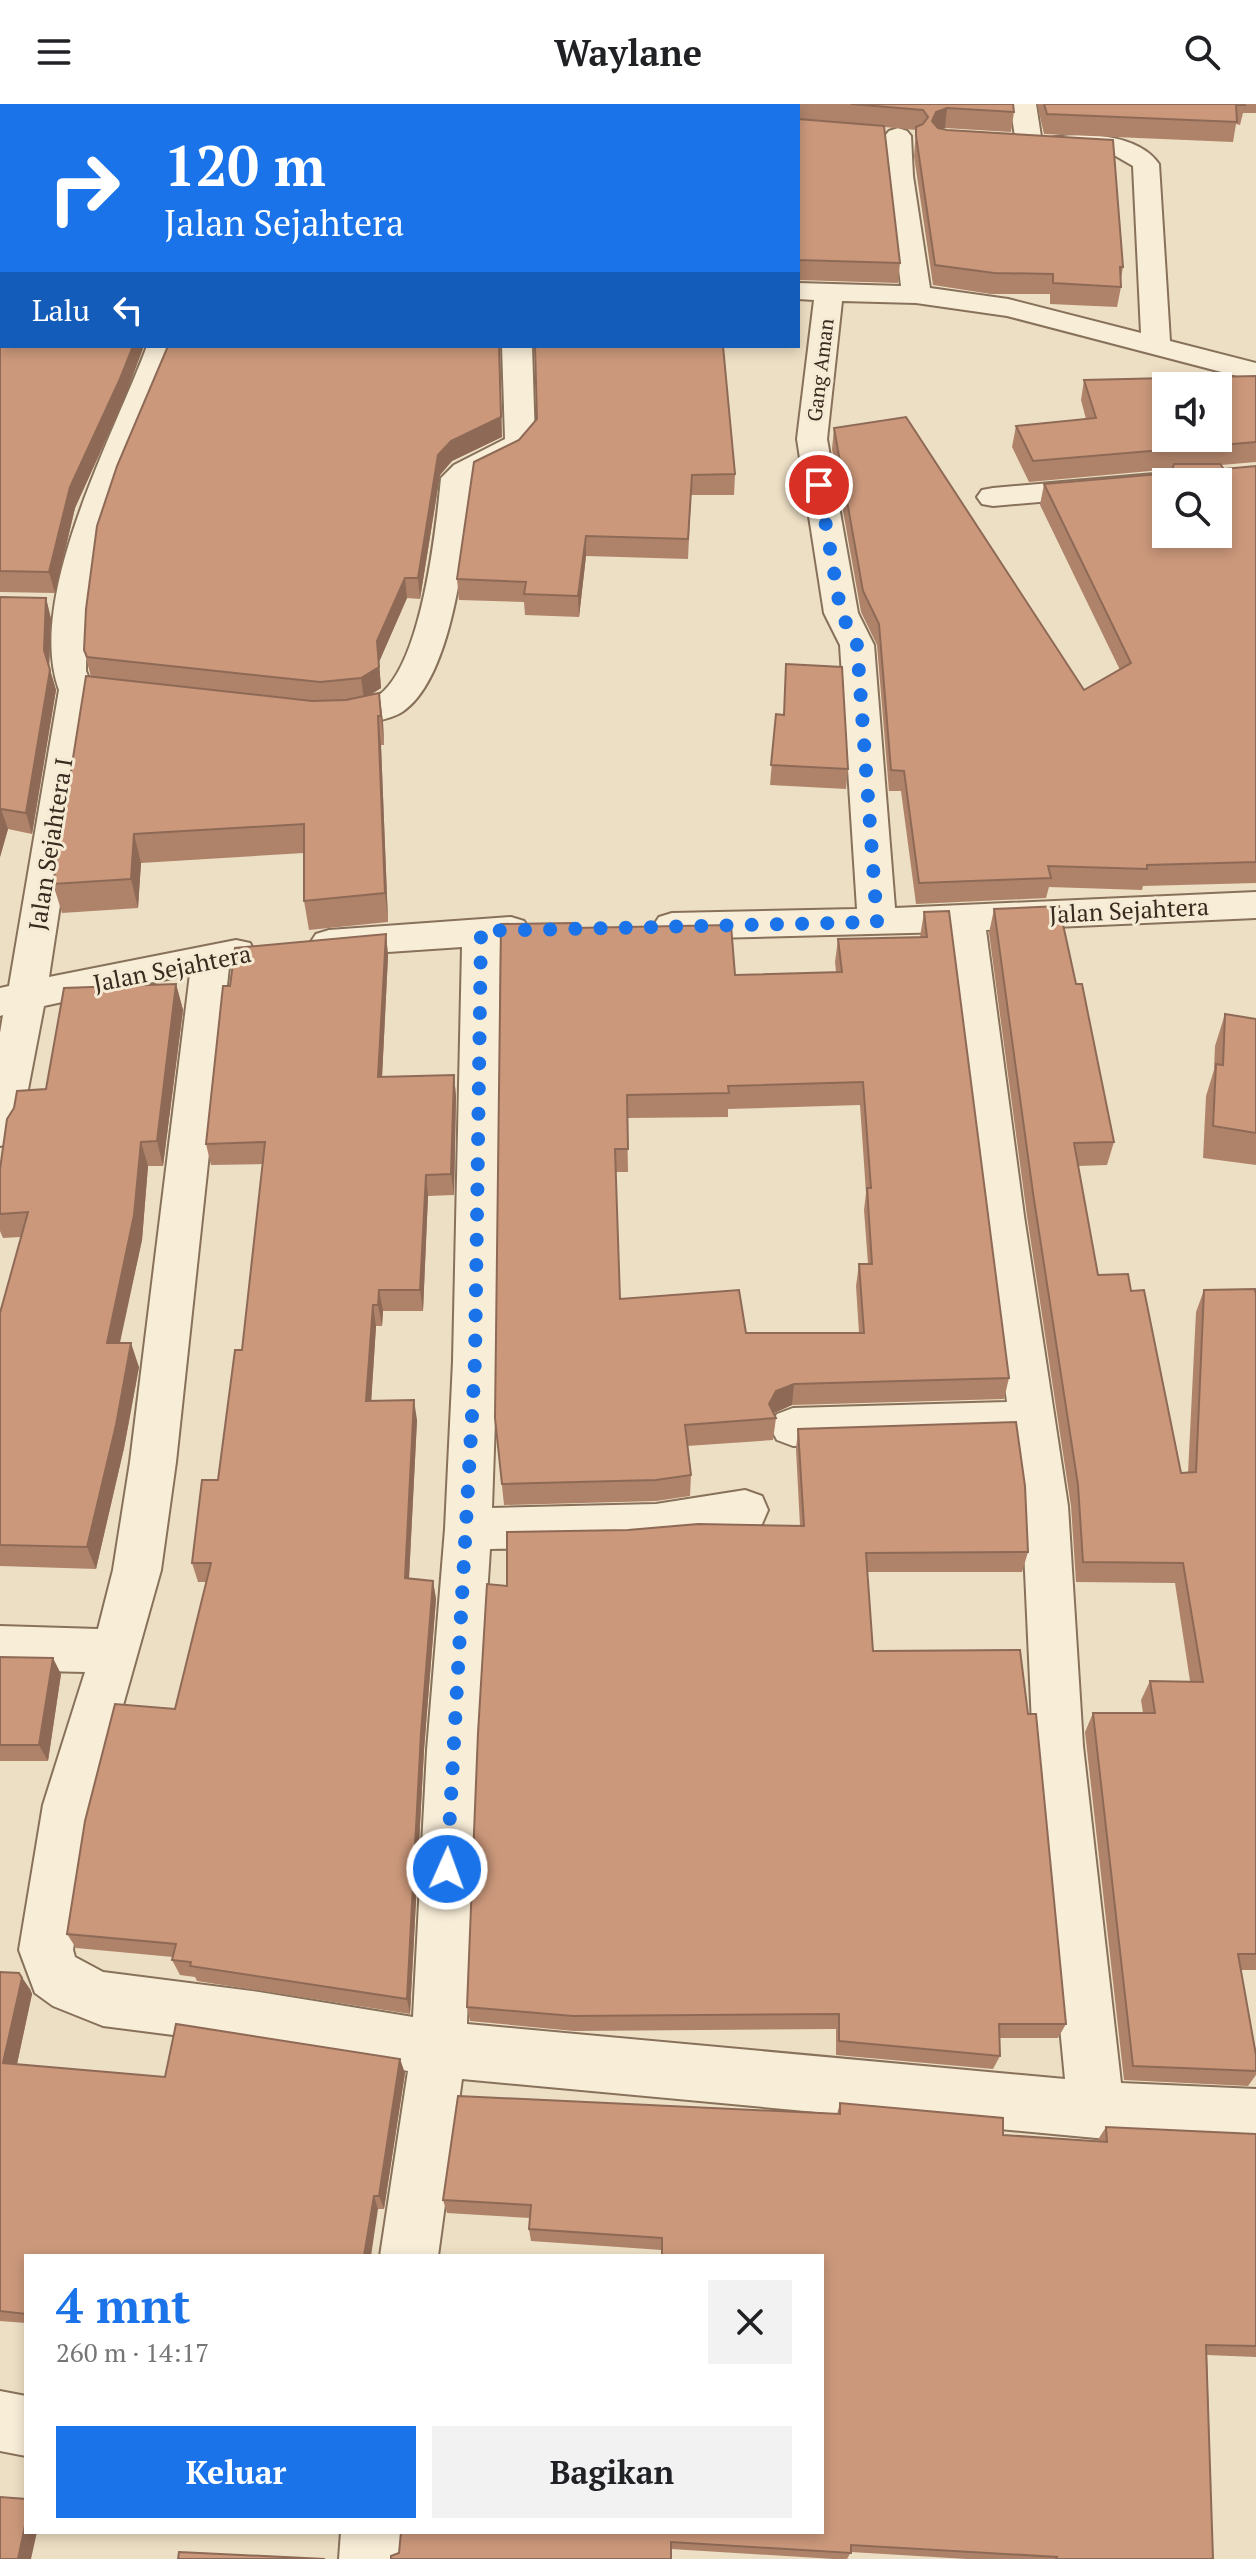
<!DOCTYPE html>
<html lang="id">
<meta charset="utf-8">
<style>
body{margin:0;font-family:"PT Serif",serif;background:#f2f2f2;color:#202124;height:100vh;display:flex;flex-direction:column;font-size:30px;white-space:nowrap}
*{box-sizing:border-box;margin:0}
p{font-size:26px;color:#757577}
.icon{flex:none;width:44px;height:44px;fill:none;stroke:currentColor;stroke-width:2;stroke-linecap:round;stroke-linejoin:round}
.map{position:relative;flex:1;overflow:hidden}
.drawer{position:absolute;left:24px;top:2150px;width:800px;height:280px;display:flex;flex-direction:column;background:#fff;border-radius:0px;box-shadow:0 4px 12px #0003}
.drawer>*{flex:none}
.top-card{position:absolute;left:0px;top:0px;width:800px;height:244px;box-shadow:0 4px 12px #0003;background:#1a73e8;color:#fff;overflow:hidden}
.tools{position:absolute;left:1152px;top:268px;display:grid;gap:16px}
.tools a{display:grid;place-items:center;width:80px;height:80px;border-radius:0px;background:#fff;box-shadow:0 4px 12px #0003;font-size:40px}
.pin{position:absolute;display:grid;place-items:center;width:68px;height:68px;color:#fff;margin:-34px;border:4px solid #fff;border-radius:50%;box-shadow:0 2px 8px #0007}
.me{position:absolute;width:88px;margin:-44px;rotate:2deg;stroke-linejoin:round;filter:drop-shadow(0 0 6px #0008)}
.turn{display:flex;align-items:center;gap:28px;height:168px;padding:0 32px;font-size:36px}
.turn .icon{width:104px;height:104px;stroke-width:2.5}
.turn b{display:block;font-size:56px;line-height:68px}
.then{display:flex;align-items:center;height:76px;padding:0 32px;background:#0003;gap:16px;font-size:30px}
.round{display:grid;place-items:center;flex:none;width:84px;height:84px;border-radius:0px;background:#f2f2f2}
.overview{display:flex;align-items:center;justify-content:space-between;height:136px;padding:0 32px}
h1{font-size:48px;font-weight:700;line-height:60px;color:#1a73e8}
.button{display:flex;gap:16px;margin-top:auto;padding:16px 32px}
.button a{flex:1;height:92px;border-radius:0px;background:#1a73e8;color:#fff;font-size:32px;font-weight:700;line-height:92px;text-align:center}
.button a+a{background:#f2f2f2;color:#202124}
header{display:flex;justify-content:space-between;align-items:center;height:104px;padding:0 32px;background:#fff;font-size:36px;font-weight:700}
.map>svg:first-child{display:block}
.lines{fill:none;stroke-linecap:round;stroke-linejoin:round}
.minor-casing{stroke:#87715b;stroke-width:4}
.minor{fill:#f8edd7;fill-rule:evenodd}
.wall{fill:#af836a;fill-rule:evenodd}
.shaded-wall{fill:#8e6a56}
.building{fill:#cb987b;stroke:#8e6a56;stroke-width:2;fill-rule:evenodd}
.route{stroke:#1a73e8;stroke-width:14;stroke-dasharray:0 25.2}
.labels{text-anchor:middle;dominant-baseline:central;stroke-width:6;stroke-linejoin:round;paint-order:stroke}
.far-street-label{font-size:20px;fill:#382a1e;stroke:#f5ead3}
.street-label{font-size:24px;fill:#382a1e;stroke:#f5ead3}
</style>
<header><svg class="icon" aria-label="menu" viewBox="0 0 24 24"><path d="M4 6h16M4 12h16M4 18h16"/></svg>Waylane<svg class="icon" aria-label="search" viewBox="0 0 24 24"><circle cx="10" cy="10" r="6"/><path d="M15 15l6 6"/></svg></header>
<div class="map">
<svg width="1256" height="2455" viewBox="0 0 1256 2455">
<rect width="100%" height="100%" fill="#eddfc4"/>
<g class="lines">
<g class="minor-casing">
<g id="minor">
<path d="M1010,0H1036L1042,39L1038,45H1020L1016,39Z"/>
<path d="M898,24L907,27L911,32L913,72L930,184L1008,195L1141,229L1133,62L1114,51L1055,49L1046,47L1042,41L1046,35C1079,27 1138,29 1159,60L1170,237L1256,259V277L1007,212L916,199L842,197L827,335L858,509L874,541L895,804L1256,788V814L986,826L1024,1112L1068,1402L1083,1642L1121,1979L1256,1985V2041L1096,2034L462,1975L438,2152H380L408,1967L259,1942L103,1922L53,1902L35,1889L19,1846L43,1701L85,1568L0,1566V1522L98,1525L113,1466L130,1358L190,870L44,902L20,1027L14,1038L0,1042V929L3,911L0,912V884L9,882L59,586C25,493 114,331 147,242H177C157,297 131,348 111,402C91,455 87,512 86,567L90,577L156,585L161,593L156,601L144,604L91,598L49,873L236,836L250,839L255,849L250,859L229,863L176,1358L161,1466L95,1701L73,1846L75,1853L103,1868L259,1888L413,1913L427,1646L445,1425L453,1257L462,843L329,852L316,848L310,839L316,830L329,826L511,813L524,817L530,826L524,835L500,840L497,1257L492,1404L656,1400L745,1386L762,1392L768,1406L762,1420C682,1449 575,1444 490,1445L477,1646L467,1920L1065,1975L1033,1642L1022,1402L1013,1335L793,1342L777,1336L770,1323L777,1310L793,1304L1007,1298L948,828L672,835L659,831L653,822L659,813L672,809L857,805L840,541L824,509L797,335L814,196L798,195V179L901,182L885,52V32L889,27Z"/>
<path d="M502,242H532L535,336L519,354L472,377C466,436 454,574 402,608C391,615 373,618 360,620C344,623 328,625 312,621L307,613L312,605C332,600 361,604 378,592C422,561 436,426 441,374L454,361L505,335Z"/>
<path d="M1166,369L1177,371L1182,378H1166V387L993,402L982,400L977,393L982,386L993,384Z"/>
<path d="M0,2287L26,2292V2352L0,2347Z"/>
<path d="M341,2428H403L401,2455H339Z"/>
</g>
</g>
<use href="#minor" class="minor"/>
</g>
<g class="wall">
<path d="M0,0H1013L1014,8L1011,28L945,24L941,25L1123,163L1121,175V183L1117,203L1050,200V190H991L933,181L914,52L916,26L884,23L900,159L898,179L798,176V15L857,20L798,15V2H2L123,298L75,404L55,489L0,488Z"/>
<path d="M1037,0H1256V9H1243L1240,21L1236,20L1233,38L1044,30Z"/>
<path d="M168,242L502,333L452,357L440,371L420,495L407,494L379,558L381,584L370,591L379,589L383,618L384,641H381L388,818L309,826L304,797V749L141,759L138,804L62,809L53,780L91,573L84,546Z"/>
<path d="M1256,272V358L1221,361L1224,365L1256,362V779L1143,782L1142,786L1049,783L1046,794L916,800L901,687H889L877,541L861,508L832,345L834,324L1084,586L1120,566L1040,401L1044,380L1171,369L1172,365L1029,378L1012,343L1016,322L1086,315L1081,296L1084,276Z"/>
<path d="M537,315L735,370L734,391H691L688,455L586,452L579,513L525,511L524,498L459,496L457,475L519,336Z"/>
<path d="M0,493L46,494L51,515L49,562L56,586L32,730L8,725L0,753Z"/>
<path d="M776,610L848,665L846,685L770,681Z"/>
<path d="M994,805L1076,880L1114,1038L1107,1061L1078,1062L1098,1171L1131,1187L1181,1369H1188L1196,1208L1204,1186L1256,1191V1866H1240L1256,1951V1971L1248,1982L1124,1976L1085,1628L1093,1609H1143L1141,1596L1150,1577H1190L1175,1479L1076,1478L1071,1402L1027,1112L989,829Z"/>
<path d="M924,808L1009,1274L1004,1295L792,1301L774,1309V1310L776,1314L773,1336L687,1342L691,1371L690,1392L656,1397L504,1401L495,1314L573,824L735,871L836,868L835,858L838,835L920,833ZM860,1001L866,1089L864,1106L868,1160H859L856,1182L859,1229H746L620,1195L616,1068H628L627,1014L728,1013V1005Z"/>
<path d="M386,830L388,852L382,973L454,971L456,993L454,1091L428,1092L423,1207H383L382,1222H376L371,1297L417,1316L409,1475L433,1477L436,1495L424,1646L410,1910L197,1877L195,1873L180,1871L172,1856L173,1853L76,1844L67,1830L175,1605L206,1478H198L192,1459L218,1376L242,1246L263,1060L211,1061L206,1040L230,882Z"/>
<path d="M176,880L183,906L163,1062H148L142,1136L119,1239L139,1263L124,1344L96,1465L0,1462V1209L21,1133L3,1134L0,1127V1065L46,985Z"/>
<path d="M1225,910L1256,915V1061L1203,1054L1206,992L1214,966L1215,942Z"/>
<path d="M798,1325L1028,1448L1022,1468H867L873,1547L1066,1920L1058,1934H999L1000,1952L993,1965L836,1951V1925L574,1927L470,1917L467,1903L507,1482L800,1422L796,1345Z"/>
<path d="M0,1553L61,1570L48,1657H0Z"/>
<path d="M0,1868L30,1885L32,1890L17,1960L165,1973L405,1969L384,2105H378L26,2152V2219L0,2217Z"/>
<path d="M840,1999L1003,2031L1097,2037L1106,2023L1256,2030V2253L1207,2251L1213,2455H967L851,2448L847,2455H834L671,2445L399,2449L822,2428L662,2146L531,2137L529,2125L530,2114L447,2109L443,2096L837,2010Z"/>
</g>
<g class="shaded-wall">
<path d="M947,4L945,24L934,27L932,17L936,8Z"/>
<path d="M133,242H144L123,298L75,404L55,489L49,468L70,383Z"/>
<path d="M500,242L502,333L452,357L440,371L420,495L418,474L438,351L451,337Z"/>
<path d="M586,432V452L579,513L578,492Z"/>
<path d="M405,474L407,494L379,558L381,584L364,595L361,574Z"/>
<path d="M46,494L51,515L49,567L44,546Z"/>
<path d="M50,566L56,586L32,730L26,709Z"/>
<path d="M379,589L383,618L384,641L381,612Z"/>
<path d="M378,612L381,641L388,818L385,789Z"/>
<path d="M1,705L8,725L0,753V710Z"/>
<path d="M134,730L141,759L138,804L131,775Z"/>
<path d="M386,830L388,852L381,994L378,973Z"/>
<path d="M176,880L183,906L163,1062L157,1037Z"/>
<path d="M454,971L456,993L454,1091L451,1070Z"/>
<path d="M141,1038L148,1062L142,1136L115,1262L107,1239Z"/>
<path d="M426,1071L428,1092L423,1207L420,1186Z"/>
<path d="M379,1186L383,1207L382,1222L378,1201Z"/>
<path d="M373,1201L376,1222L370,1317L366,1297Z"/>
<path d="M131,1239L139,1263L124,1344L96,1465L87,1443Z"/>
<path d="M794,1280L792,1301L774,1309L771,1315L769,1300L776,1287Z"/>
<path d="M414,1296L417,1316L408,1493L405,1474Z"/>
<path d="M433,1477L436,1495L424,1646L410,1910L407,1895L421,1629Z"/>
<path d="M53,1554L61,1570L48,1657L39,1641Z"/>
<path d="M19,1869L30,1885L32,1890L14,1974L3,1959Z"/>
<path d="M400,1955L405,1969L384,2105L379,2092Z"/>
<path d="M374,2092L378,2105L371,2152H364Z"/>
<path d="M26,2417V2428H37L31,2455H18Z"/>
</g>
<g class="building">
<path d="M0,0H797V2H2V242H133L119,277L70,383L49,468L0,467Z"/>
<path d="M851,0H1013L1014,8L947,4L936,8L932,17L938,24L947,26L1113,36L1123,163H1120L1121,183L1053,179V170L994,169L935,161L916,32V23L923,20L928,13L923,6Z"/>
<path d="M1044,0H1245V1H1236L1237,18L1047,10Z"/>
<path d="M798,15L884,22L900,159L799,156L798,160Z"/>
<path d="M168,242H499L501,313L451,337L438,351L418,474H405L377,537L379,563L361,574L320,578L87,553L84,546L86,505L97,422L117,362Z"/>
<path d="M535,242H723L735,370L692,371L688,435L586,432L578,492L524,490L526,478L457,475L474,358L519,336L537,315Z"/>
<path d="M1256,272V338L1033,357L1016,322L1096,314L1084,276ZM1166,282H1218V334H1166Z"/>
<path d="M906,313L1084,586L1131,559L1044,380L1171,369L1174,360H1220L1224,365L1256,362V758L1147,761V765L1048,762L1051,774L919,779L904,667L891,666L879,520L863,487L834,324ZM1166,378H1218V430H1166Z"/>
<path d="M0,493L46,494L44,546L50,566L26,709L1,705L0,710Z"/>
<path d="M786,560L842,563L848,665L771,661L776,610L784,611Z"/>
<path d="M86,572L312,597L346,596L379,589L381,612H378L385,789L304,797V720L134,730L131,775L53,780Z"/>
<path d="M1059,802L1076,880H1082L1114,1038L1074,1039L1098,1171L1128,1170L1131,1187L1144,1186L1181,1369L1196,1368L1204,1186L1255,1185L1256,1191V1850H1238L1256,1951V1967L1133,1962L1093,1609H1155L1150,1577L1203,1578L1183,1459L1083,1458L1078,1381L1033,1089L994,805Z"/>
<path d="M949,807L1009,1274L794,1280L776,1287L769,1300L776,1314L685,1321L691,1371L656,1376L502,1380L495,1314L501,820L573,819V824L731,821L735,871L842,868L838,835L927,833L924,808ZM863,978L871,1084H867L872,1160H859L864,1229H746L739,1186L620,1195L615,1045H628L627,991L729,989L728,982Z"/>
<path d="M386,830L378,973L454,971L451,1070L426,1071L420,1186H379L378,1201H373L366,1297L414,1296L405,1474L433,1477L421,1629L407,1895L190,1862L191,1858L172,1856L176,1840L67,1830L85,1717L115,1600L175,1605L211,1459H192L202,1376H218L235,1246H242L265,1038L206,1040L223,882H230L235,844Z"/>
<path d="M176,880L157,1037L141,1038L134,1111L107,1239H131L116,1321L87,1443L0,1441V1209L28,1108L0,1110V1065L7,1015L14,1004L17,987L46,985L64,884Z"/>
<path d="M1225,910L1256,915V1029L1213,1022L1216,960L1223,961Z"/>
<path d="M1016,1318L1025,1382L1028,1448L866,1449L873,1547L1020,1546L1028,1610H1036L1066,1920H999L1000,1952L839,1937V1910L573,1912L467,1903L478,1629L487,1480L507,1482V1428L628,1426L698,1420L804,1422L798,1325Z"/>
<path d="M0,1553L53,1554L39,1641H0Z"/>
<path d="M0,1868L19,1869L22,1874L3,1959L165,1973L176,1920L400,1955L379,2092H374L364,2152H26V2210L0,2207Z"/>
<path d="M458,1992L840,2010V1999L1003,2014V2031L1107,2038L1106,2023L1256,2030V2242L1206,2241L1213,2455H1056L1057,2453L851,2441V2449L671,2438V2455H391V2452L399,2449L401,2428H822V2152H662V2134L529,2125L531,2101L443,2096Z"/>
<path d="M0,2393L26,2395V2417L18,2455H0Z"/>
<path d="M179,2448L325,2455H178Z"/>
</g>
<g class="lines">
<path class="route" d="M447,1765L475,1257L481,827L877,818L857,541L841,509L819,381"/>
</g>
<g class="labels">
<g class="far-street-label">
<text transform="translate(820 266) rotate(-83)">Gang Aman</text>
</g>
<g class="street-label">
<text transform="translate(50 740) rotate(-81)">Jalan Sejahtera I</text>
<text transform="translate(1129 806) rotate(-3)">Jalan Sejahtera</text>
<text transform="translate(172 864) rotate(-11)">Jalan Sejahtera</text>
</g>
</g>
</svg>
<div class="tools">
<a><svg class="icon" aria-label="sound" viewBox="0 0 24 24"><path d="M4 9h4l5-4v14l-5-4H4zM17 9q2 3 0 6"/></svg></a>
<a><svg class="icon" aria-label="search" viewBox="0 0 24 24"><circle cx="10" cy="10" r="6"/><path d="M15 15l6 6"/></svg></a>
</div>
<div class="pin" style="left:819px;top:381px;background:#d93025"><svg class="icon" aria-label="arrive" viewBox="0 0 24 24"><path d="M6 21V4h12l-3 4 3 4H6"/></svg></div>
<svg class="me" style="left:447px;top:1765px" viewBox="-20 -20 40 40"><circle r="17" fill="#1a73e8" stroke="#fff" stroke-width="3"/><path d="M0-11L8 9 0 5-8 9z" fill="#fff"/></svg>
<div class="top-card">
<div class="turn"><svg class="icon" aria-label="right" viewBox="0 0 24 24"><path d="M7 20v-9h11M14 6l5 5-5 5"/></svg><div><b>120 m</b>Jalan Sejahtera</div></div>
<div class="then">Lalu<svg class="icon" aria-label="left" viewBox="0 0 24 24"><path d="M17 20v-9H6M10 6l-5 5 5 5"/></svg></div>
</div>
<section class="drawer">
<div class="overview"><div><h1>4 mnt</h1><p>260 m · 14:17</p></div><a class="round"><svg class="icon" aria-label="close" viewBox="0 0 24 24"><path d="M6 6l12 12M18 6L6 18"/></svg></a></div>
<div class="button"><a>Keluar</a><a>Bagikan</a></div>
</section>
</div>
